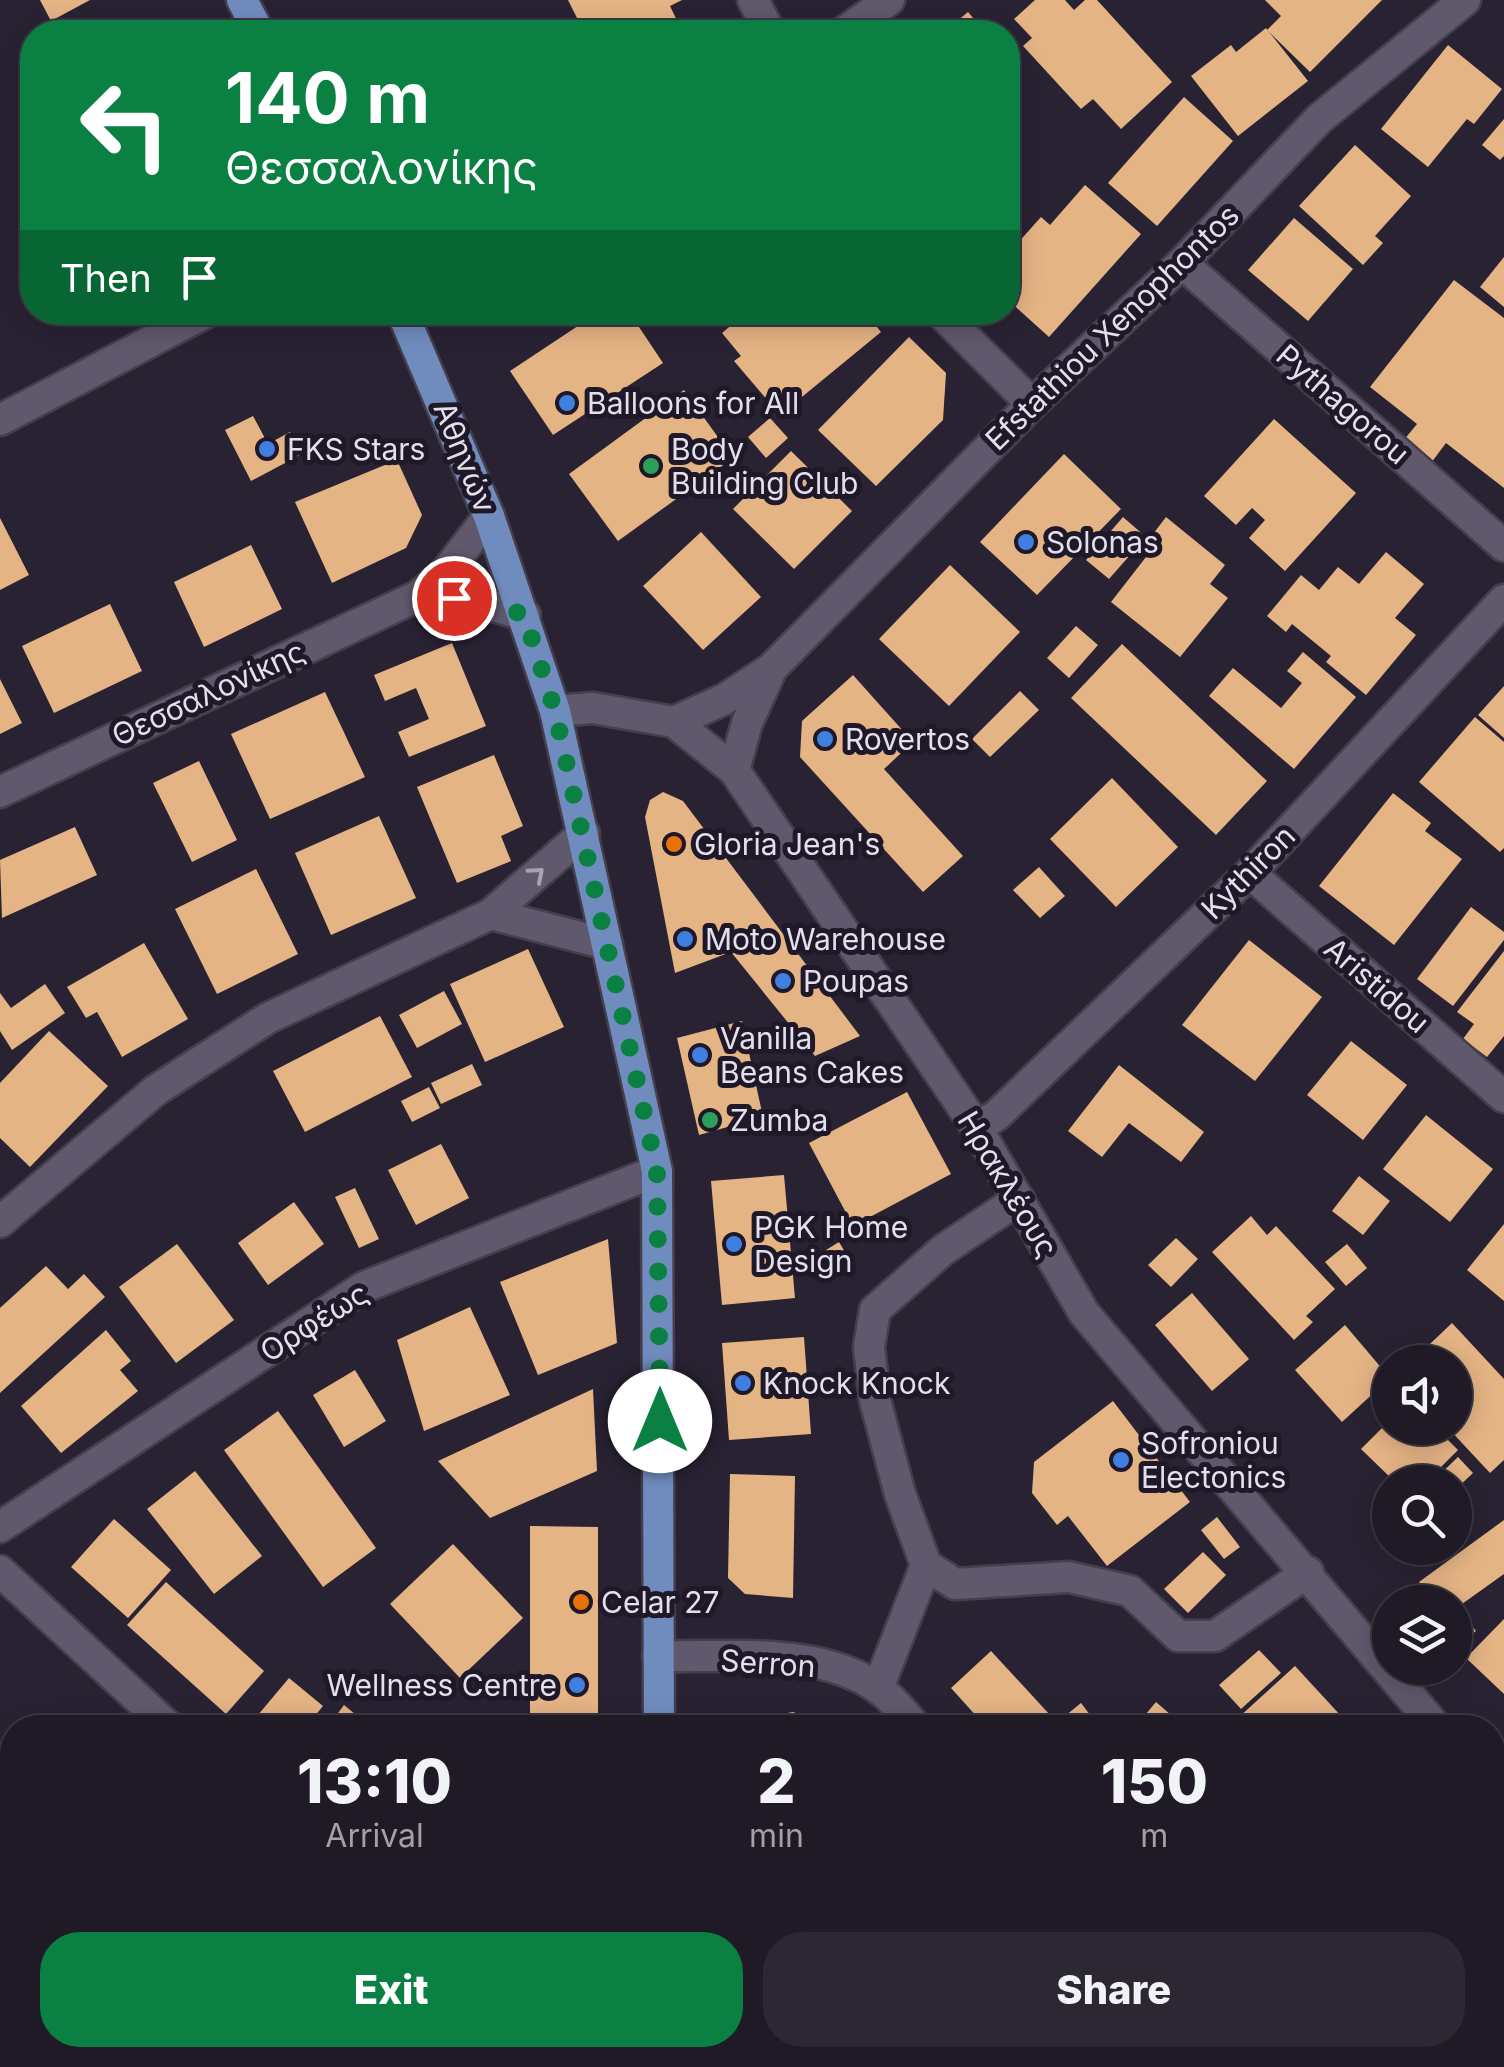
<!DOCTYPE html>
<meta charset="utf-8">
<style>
body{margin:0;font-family:Inter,sans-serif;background:#2c2732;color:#f1f3f6;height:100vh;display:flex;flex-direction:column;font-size:38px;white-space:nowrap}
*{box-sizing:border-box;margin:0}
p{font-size:32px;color:#a1a1a7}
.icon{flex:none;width:55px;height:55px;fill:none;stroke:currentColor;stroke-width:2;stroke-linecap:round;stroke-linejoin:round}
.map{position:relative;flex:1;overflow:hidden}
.sheet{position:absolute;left:0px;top:1715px;width:1505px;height:352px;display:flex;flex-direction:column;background:#1f1a26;border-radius:40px 40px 0 0;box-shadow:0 5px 25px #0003,0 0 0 2px #3c3843}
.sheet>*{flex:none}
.guide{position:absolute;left:20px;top:20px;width:1000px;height:305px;border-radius:40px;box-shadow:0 5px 25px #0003,0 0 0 2px #3c3843;background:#0b8043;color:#fff;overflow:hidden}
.tools{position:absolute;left:1372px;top:1345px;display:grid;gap:20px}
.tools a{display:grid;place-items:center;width:100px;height:100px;border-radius:50%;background:#1f1a26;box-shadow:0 5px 25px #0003,0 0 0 2px #3c3843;font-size:50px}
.pin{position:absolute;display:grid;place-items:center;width:85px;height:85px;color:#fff;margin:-42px;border:5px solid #fff;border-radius:50%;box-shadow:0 2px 10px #0007}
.me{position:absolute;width:110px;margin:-55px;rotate:0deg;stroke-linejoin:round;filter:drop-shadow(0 0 8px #0008)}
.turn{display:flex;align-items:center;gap:35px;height:210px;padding:0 40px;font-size:45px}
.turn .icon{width:130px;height:130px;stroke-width:2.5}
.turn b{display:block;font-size:70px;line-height:85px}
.then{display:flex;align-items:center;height:95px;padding:0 40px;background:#0003;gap:20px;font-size:38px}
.eta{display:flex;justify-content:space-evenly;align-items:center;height:170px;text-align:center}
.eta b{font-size:60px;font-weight:800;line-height:70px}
.cta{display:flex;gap:20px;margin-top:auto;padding:20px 40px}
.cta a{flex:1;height:115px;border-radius:40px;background:#0b8043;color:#fff;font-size:40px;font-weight:800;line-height:115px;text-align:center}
.cta a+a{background:#2c2732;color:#f1f3f6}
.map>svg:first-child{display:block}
.building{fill:#e5b485}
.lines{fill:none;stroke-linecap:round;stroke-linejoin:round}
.minor-casing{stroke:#443e4d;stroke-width:35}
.major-casing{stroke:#443e4d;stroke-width:35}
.minor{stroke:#60586c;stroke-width:30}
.major{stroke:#708cbf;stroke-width:30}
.oneway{stroke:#a9a2b2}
.route{stroke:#0b8043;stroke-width:18;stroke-dasharray:0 32.4}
.shop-dot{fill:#3f7fe0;stroke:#1f1829;stroke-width:4}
.leisure-dot{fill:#2e9e5b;stroke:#1f1829;stroke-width:4}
.food-dot{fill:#e8710a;stroke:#1f1829;stroke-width:4}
.labels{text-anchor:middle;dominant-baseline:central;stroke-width:10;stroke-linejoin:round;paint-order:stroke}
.street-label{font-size:30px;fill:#e4dfec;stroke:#1f1829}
.poi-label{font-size:30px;fill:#e4dfec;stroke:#1f1829;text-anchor:start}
</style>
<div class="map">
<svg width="1504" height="2067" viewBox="0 0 1504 2067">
<rect width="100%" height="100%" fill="#292233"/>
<g class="building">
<path d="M40,0H90L51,21Z"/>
<path d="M568,0H682L670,6L682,31L584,32Z"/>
<path d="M1035,0H1065L1074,10L1085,0H1097L1172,82L1121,129L1093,99L1081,109L1023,46L1032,38L1014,19Z"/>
<path d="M1265,0H1382L1310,72L1267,30L1281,16Z"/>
<path d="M968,12L985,32H944Z"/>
<path d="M129,18L136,32H99Z"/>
<path d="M1266,28L1308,81L1238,136L1191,76L1231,45L1236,52Z"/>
<path d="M1448,45L1502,89L1474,124L1467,119L1428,167L1381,129Z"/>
<path d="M1184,97L1233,141L1157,226L1108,183Z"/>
<path d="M1504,119V156L1500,160L1482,145Z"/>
<path d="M1355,145L1411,196L1375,236L1383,243L1363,265L1299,206Z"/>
<path d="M1085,185L1141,234L1049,337L1008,300V254L1041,217L1050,225Z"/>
<path d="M1294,218L1353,269L1308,321L1248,270Z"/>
<path d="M1504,257V307L1480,287Z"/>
<path d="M1454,280L1504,318V488L1446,443L1431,463L1403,441L1417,424L1370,387Z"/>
<path d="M599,312H629L663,363L553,435L510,371Z"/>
<path d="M747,312H865L881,332L780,415L734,361L741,356L722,333Z"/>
<path d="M909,337L946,373L943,420L876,486L818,430Z"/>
<path d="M684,390L733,458L618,541L569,474Z"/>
<path d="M253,416L268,444L290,432L302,454L251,481L225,430Z"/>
<path d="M770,418L788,438L766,458L748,437Z"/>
<path d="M1274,419L1356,493L1285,571L1249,538L1265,520L1252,508L1236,525L1204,496Z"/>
<path d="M791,451L852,511L794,569L733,509Z"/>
<path d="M1064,454L1121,509L1037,595L980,542Z"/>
<path d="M397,460L422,515L406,548L332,583L295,502Z"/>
<path d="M1123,517L1146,537L1109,579L1086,560Z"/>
<path d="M1166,517L1225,565L1210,584L1228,598L1180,657L1111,602L1160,539L1153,534Z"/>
<path d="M0,518L29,575L0,590Z"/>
<path d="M701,532L761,597L703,650L643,586Z"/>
<path d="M251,545L282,609L204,647L174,582Z"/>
<path d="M1386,552L1424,584L1395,618L1416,635L1366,695L1326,662L1331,656L1292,624L1286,632L1267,616L1301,575L1319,590L1338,567L1359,584Z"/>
<path d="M950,565L1020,632L949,706L879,639Z"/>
<path d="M110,604L142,671L54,713L22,646Z"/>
<path d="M1076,626L1098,645L1069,678L1047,658Z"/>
<path d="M452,643L486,726L409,757L398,732L429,719L416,688L385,701L374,675Z"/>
<path d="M1122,644L1267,781L1216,835L1071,698Z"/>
<path d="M1303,652L1356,697L1294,769L1209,696L1233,668L1281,708L1302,683L1287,671Z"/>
<path d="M853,675L913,742L884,769L963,856L923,892L800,757L802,721Z"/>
<path d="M0,679L22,723L0,734Z"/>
<path d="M1504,686V738L1478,715Z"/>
<path d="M1020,691L1039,710L990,757L972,739Z"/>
<path d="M325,692L365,777L270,819L231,734Z"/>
<path d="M1475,717L1504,742V848L1500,852L1419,782Z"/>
<path d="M494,755L523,826L501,836L511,861L457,883L417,787Z"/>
<path d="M199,761L237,840L192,862L153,783Z"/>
<path d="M1112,778L1178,847L1116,907L1050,839Z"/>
<path d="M663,792L683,801L860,1036L815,1056L731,952L675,973L645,817L650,800Z"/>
<path d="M1393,793L1431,823L1425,831L1462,859L1394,945L1319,886Z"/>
<path d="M379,816L416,898L331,935L295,853Z"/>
<path d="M75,827L97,875L2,918L0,860Z"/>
<path d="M1039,867L1065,896L1040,918L1013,890Z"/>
<path d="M256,869L298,954L217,994L175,909Z"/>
<path d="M1471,907L1504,932V940L1453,1006L1417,979Z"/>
<path d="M1249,940L1322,997L1255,1081L1182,1025Z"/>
<path d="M144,943L188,1019L122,1057L97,1012L86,1018L67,987Z"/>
<path d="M528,949L564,1027L485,1062L450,984Z"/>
<path d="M1504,951V1036L1487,1057L1463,1039L1474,1024L1457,1012Z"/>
<path d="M45,984L65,1013L12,1050L0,1031V993L11,1008Z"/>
<path d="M444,991L462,1024L417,1048L399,1015Z"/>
<path d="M380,1016L412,1077L305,1132L273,1071Z"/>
<path d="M742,1021L763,1117L699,1135L677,1038Z"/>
<path d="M49,1031L108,1086L30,1167L0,1138V1083Z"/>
<path d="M1351,1041L1407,1085L1363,1140L1307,1095Z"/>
<path d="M472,1064L482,1085L441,1104L431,1083Z"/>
<path d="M1119,1065L1204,1132L1181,1162L1129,1123L1102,1157L1068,1131Z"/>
<path d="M429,1087L440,1108L412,1122L401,1101Z"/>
<path d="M907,1092L951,1174L853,1226L809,1143Z"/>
<path d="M1426,1115L1493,1169L1450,1222L1383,1169Z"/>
<path d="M441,1144L469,1198L416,1225L388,1170Z"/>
<path d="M784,1175L795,1298L722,1305L711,1181Z"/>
<path d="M1359,1176L1390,1201L1363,1235L1332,1211Z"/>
<path d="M355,1188L379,1239L359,1248L335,1197Z"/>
<path d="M294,1202L324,1244L268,1285L238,1243Z"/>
<path d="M1251,1216L1267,1235L1276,1226L1335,1289L1306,1316L1313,1322L1294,1340L1212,1252Z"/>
<path d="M1504,1224V1301L1467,1270Z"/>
<path d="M1176,1238L1198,1259L1171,1287L1148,1265Z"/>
<path d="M608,1239L617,1343L538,1375L500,1282Z"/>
<path d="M839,1242L851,1262L822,1279L810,1260Z"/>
<path d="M177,1244L234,1320L176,1363L119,1287Z"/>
<path d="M1347,1244L1367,1268L1346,1286L1325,1262Z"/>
<path d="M46,1266L68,1289L84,1274L105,1297L0,1393V1308Z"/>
<path d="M1192,1293L1249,1359L1212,1391L1155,1325Z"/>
<path d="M470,1307L510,1395L424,1431L397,1340Z"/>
<path d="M1452,1323L1504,1379V1460L1490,1473L1448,1428H1455V1362L1412,1361Z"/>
<path d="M1345,1325L1390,1378L1342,1422L1295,1370Z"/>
<path d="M106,1330L131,1361L120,1370L138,1391L61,1453L21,1406Z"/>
<path d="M804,1337L811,1434L729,1440L722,1343Z"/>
<path d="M355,1370L386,1421L344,1447L313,1395Z"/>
<path d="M593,1389L597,1471L490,1518L438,1461Z"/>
<path d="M1113,1401L1190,1502L1107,1566L1068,1516L1057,1525L1032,1493L1034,1462Z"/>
<path d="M278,1411L376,1548L323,1587L224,1450Z"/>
<path d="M1390,1420V1428H1436L1458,1450L1426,1482H1395L1361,1449Z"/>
<path d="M1458,1457L1473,1473L1455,1490V1482L1434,1480Z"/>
<path d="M195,1471L262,1556L214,1594L147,1509Z"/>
<path d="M730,1474L795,1476L793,1598L745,1594L728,1578Z"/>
<path d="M1217,1517L1240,1547L1224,1559L1201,1530Z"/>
<path d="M114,1519L171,1570L128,1618L71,1567Z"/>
<path d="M1504,1520V1574L1455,1609V1602H1434L1419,1582Z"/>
<path d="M530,1526L598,1527V1727H530Z"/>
<path d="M453,1544L523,1618L460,1678L390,1604Z"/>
<path d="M1203,1552L1226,1575L1188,1613L1164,1589Z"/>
<path d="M166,1582L264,1671L226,1714L127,1625Z"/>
<path d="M1464,1617L1476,1631L1455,1648V1625Z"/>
<path d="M1504,1619V1694L1466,1658Z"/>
<path d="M1259,1650L1281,1673L1241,1709L1219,1685Z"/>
<path d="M991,1651L1062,1728H987L951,1688Z"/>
<path d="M1295,1666L1342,1717L1330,1728H1227Z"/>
<path d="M289,1678L323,1706L305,1728H247Z"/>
<path d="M1156,1702L1186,1728H1134Z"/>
<path d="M1081,1703L1100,1728H1066L1060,1720Z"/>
<path d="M344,1705L372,1728H327Z"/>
<path d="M793,1712L833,1728H745L753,1719Z"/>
<path d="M1501,1873L1504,1918L1492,1929V1882Z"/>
<path d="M0,1909L12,1921V2017L0,2031Z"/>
<path d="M1492,2033L1504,2038V2067L1441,2063L1445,2055H1492Z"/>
<path d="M19,2055H134L146,2067H30Z"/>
<path d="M383,2055H485L500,2067H373Z"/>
<path d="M985,2055H1030L1034,2061L1042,2055H1137L1146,2067H995Z"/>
<path d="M1327,2055H1358L1368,2067H1312Z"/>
</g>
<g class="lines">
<g class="minor-casing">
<g id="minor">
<path d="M753,0L770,32"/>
<path d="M844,32L889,0"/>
<path d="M1182,263L1504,546"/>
<path d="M940,312L1032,404"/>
<path d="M0,420L207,312"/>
<path d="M418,596L479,602L525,615"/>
<path d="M555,711L593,708L674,722L734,770L977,1128L1084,1313L1437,1728"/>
<path d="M674,722L725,699L772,668L1032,404L1182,263L1319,119L1465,0"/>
<path d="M734,770L747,723L771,670"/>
<path d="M0,792L418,596L446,572L489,516"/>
<path d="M1250,873L1504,1097"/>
<path d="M491,914L607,944"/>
<path d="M977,1128L997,1115L1250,873L1504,600"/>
<path d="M1019,1199L943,1250L875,1310L869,1347L875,1400L900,1494L926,1565L955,1584L1069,1577L1130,1591L1178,1636H1215L1308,1572"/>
<path d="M0,1222L156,1090L268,1018L491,914L584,833"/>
<path d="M0,1527L364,1287L657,1171"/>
<path d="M0,1571L170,1728"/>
<path d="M658,1656C726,1658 821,1646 879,1689C893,1699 905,1715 917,1728"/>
<path d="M878,1688L926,1565"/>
<path d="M1492,1794L1504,1808"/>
<path d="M524,2055L537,2067"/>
<path d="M661,2055L682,2067"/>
<path d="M901,2055L909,2067"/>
<path d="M1188,2055L1198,2067"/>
<path d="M827,2067L844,2055"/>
</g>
</g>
<g class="major-casing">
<g id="major">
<path d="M242,0L259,32"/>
<path d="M402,312L489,516L555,711L657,1171L659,1728"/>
<path d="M647,2067L648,2055"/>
</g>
</g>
<use href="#minor" class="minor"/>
<use href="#major" class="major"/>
</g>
<defs><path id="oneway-chevron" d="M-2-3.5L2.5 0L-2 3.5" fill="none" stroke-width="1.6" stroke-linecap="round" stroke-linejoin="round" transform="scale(2.5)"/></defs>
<use class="oneway" href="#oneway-chevron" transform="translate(537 874) rotate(-41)"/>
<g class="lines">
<path class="route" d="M454,598L524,614L555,711L657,1171L660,1421"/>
</g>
<g class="shop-dot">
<circle cx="567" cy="403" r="10"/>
<circle cx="267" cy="449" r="10"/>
<circle cx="1026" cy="542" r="10"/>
<circle cx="825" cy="739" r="10"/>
<circle cx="685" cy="939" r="10"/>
<circle cx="783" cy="981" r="10"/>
<circle cx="700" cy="1055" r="10"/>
<circle cx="734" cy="1244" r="10"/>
<circle cx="743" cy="1383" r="10"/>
<circle cx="1121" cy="1460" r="10"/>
<circle cx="577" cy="1685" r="10"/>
</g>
<g class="leisure-dot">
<circle cx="651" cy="466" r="10"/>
<circle cx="710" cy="1120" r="10"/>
</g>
<g class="food-dot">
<circle cx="674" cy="844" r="10"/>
<circle cx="581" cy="1602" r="10"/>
</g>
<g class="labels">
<g class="street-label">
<text transform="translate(1112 327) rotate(-44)">Efstathiou Xenophontos</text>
<text transform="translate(1343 404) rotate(41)">Pythagorou</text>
<text transform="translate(465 457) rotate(68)">Αθηνών</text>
<text transform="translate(208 693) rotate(-25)">Θεσσαλονίκης</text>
<text transform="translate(1248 872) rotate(-45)">Kythiron</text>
<text transform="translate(1377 985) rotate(41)">Aristidou</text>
<text transform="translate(1008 1184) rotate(59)">Ηρακλέους</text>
<text transform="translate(314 1322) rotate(-32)">Ορφέως</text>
<text transform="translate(768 1663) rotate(4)">Serron</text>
</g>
<g class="poi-label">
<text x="587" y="403">Balloons for All</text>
<text x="287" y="449">FKS Stars</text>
<text x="671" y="449">Body<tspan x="671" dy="34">Building Club</tspan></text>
<text x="1046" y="542">Solonas</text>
<text x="845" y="739">Rovertos</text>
<text x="694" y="844">Gloria Jean's</text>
<text x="705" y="939">Moto Warehouse</text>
<text x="803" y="981">Poupas</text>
<text x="720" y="1038">Vanilla<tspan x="720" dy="34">Beans Cakes</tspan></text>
<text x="730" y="1120">Zumba</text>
<text x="754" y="1227">PGK Home<tspan x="754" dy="34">Design</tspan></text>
<text x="763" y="1383">Knock Knock</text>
<text x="1141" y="1443">Sofroniou<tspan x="1141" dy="34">Electonics</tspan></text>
<text x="601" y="1602">Celar 27</text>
<text x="557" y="1685" text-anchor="end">Wellness Centre</text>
</g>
</g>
</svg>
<div class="tools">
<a><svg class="icon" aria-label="sound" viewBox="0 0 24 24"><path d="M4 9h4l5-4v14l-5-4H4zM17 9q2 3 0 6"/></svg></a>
<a><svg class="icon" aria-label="search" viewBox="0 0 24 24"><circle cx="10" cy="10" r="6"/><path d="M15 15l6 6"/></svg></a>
<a><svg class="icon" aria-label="layers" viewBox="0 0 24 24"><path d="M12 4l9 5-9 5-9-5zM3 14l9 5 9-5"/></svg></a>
</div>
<div class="pin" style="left:454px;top:598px;background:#d93025"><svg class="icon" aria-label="arrive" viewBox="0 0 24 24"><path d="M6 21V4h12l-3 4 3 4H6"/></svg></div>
<svg class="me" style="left:660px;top:1421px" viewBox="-20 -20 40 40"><circle r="19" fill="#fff"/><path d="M0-13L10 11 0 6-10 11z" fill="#0b8043"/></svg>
<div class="guide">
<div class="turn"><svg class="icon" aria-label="left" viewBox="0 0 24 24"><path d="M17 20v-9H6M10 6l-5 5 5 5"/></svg><div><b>140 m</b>Θεσσαλονίκης</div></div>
<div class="then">Then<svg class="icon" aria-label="arrive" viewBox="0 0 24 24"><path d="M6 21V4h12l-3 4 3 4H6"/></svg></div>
</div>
<section class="sheet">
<div class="eta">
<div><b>13:10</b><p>Arrival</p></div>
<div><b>2</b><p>min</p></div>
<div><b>150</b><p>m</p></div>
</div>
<div class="cta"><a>Exit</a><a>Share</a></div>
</section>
</div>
